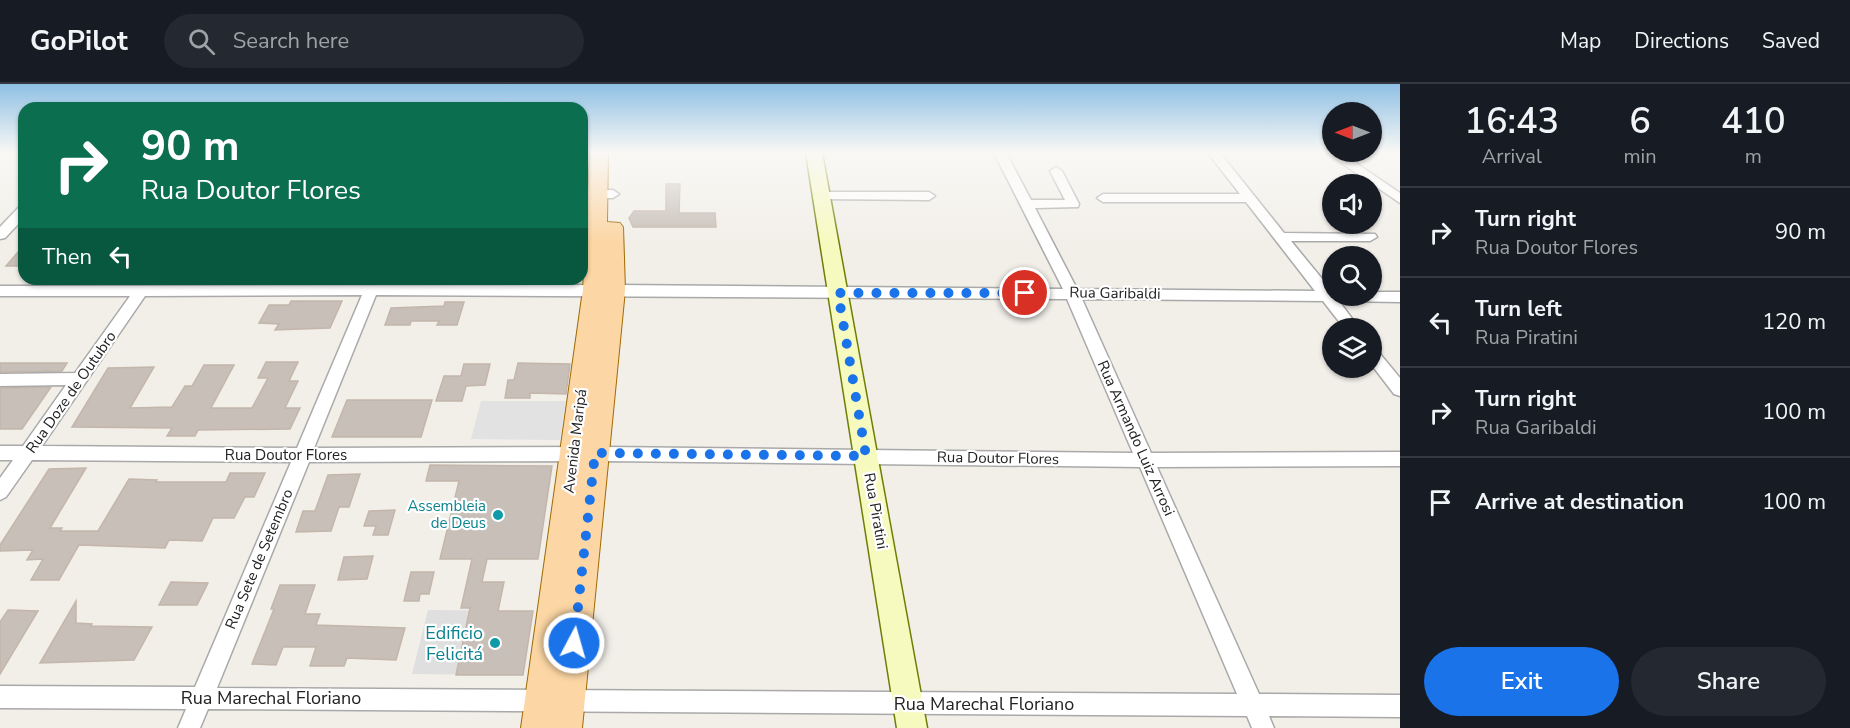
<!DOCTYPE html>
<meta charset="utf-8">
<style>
body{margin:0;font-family:"Nunito Sans",sans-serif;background:#242831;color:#f1f3f6;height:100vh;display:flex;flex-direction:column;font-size:22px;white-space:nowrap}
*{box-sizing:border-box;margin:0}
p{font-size:20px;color:#9ea1a6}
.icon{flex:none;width:33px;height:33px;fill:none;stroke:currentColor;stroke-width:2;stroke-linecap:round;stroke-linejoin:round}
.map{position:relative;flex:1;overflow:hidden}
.details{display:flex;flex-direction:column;background:#171b24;width:450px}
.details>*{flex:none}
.hud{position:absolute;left:18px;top:18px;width:570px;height:183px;border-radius:18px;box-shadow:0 2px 4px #0004;background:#0b6e4f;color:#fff;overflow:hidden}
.needle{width:39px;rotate:270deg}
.buttons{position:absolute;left:1322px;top:18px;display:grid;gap:12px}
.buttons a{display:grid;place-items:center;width:60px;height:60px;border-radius:50%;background:#171b24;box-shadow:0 2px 4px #0004;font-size:30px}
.pin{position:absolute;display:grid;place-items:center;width:51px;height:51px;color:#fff;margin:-26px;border:3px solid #fff;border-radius:50%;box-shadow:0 2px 6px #0007}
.me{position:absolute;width:66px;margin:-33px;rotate:6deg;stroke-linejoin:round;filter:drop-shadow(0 0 4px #0008)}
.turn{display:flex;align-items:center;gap:21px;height:126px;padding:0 24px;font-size:27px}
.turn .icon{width:78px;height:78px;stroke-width:2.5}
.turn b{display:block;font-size:42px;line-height:51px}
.then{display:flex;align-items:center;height:57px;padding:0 24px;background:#0003;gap:12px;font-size:22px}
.eta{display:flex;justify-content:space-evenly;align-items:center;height:102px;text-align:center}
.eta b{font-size:36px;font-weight:600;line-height:42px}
.primary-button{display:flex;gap:12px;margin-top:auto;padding:12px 24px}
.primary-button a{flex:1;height:69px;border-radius:36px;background:#1a73e8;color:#fff;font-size:24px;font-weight:600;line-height:69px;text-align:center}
.primary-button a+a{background:#242831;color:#f1f3f6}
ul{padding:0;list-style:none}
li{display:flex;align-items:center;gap:18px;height:90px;padding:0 24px;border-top:2px solid #363941}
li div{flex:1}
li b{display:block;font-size:22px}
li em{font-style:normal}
header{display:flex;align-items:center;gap:36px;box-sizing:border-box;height:84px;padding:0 30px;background:#171b24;border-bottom:2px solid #363941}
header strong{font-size:28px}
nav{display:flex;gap:33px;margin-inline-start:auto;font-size:21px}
.search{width:420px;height:54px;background:#242831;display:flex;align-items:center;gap:15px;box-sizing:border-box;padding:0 21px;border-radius:33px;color:#9ea1a6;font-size:22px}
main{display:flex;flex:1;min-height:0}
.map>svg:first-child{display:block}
.residential{fill:#e0dfdf}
.parking{fill:#e2e2e2}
.building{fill:#c7bfb8;stroke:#c4b6ab;stroke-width:1.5}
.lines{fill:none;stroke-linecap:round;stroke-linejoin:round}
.street-casing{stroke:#a9a9a9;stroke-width:3}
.secondary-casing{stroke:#707d05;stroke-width:3}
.primary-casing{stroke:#a06b00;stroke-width:2}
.street{fill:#fff;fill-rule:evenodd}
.secondary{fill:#f7fabf;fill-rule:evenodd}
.primary{fill:#fcd6a4;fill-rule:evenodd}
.route{stroke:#1a73e8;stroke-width:10;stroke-dasharray:0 18}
.culture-dot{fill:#0f9aa8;stroke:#fff;stroke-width:2}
.labels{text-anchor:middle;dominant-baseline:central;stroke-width:4.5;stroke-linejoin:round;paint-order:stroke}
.street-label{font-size:15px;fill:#222;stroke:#fff}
.culture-label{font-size:15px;fill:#0d838f;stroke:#fff;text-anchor:end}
.near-culture-label{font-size:18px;fill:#0d838f;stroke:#fff;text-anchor:end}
.near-street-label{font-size:18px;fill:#222;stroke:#fff}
</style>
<header>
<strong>GoPilot</strong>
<div class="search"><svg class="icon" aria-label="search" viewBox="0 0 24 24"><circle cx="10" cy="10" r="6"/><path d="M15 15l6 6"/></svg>Search here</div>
<nav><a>Map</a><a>Directions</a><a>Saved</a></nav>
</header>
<main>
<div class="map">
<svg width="1400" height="644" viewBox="0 0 1400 644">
<rect width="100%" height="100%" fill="#f2efe9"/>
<path class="residential" d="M428,526L533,527L523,591L412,590Z"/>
<path class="parking" d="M481,317H566L560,356L471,355Z"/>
<g class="building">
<path d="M666,100H680L679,129H715L716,143H633L629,134L634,127H666Z"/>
<path d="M24,161V182H6Z"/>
<path d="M291,217H342L330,244L275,246L279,240L259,239L269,221H289Z"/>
<path d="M445,218H464L457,241H437L439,237H411L410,241H385L391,224L444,222Z"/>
<path d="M266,278H298L289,297H298L285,324H300L290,345L198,346L195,352H167L172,344L72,343L108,284L154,283L130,324L172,323L185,302H192L204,281H234L211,324H252L268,294H258Z"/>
<path d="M0,279H67L62,287L0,288Z"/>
<path d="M518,279L570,280L566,310L530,309V314H505L508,296H514Z"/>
<path d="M464,280H490L485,301L466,302L462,317H436L444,292H461Z"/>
<path d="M51,303L22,345H0V304Z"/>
<path d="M347,316H432L421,353H332Z"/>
<path d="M430,381L552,382L538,475H487L482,498H504L498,527H533L523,591H456L470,524H461L472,475H440L459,397H426Z"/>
<path d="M86,384L50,444H62L60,447H98L129,395L157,396L156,398H226L230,389H265L254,413H245L234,434H213L202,457L169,456L165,464L79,461L59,496H31L43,475L27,476L33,466L0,467V461L49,385Z"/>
<path d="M360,390L349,423H339L331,447L296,448L303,427H315L328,391Z"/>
<path d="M395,426L388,451H373L376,442H364L369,427Z"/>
<path d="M373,472L367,495L338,496L344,473Z"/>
<path d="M411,488H434L429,510H420L419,517H404Z"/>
<path d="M171,498L208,499L197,521H159Z"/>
<path d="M280,501H315L305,530H320L316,541L405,544L396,576L347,574L344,582H310L316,563H283L276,581L252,580L274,525H271Z"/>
<path d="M76,517V539L92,540L91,542L152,543L134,576L40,579Z"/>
<path d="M8,526L38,527L0,590V538Z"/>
</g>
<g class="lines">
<g class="street-casing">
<g id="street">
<path d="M994,69H1006L1031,116H1065L1050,87L1056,83L1062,87L1079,120L1078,123L1035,124L1077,205L1315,207L1246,118H1103L1097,114L1103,110H1240L1208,69H1220L1284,149L1375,150L1377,153L1370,157H1291L1332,207V212H1371V208H1400V218L1339,217L1359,244H1344L1323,217L1082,215L1151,369L1400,368V382L1157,383L1259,610L1400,611V633L1269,632L1274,644H1252L1247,632L208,625L200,644H178L186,625L0,624V602L195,603L291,378L32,376L6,413L0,416V394L13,376H0V362H23L66,301L0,302V290L75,289L130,212H0V202L614,201L1063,205ZM362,211L297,364L42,362L145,212ZM376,211L1067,215L1133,369L605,363L314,364ZM605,377L1140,383L1237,610L217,604L309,378Z"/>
<path d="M1327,69H1341L1400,109V119Z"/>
<path d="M582,106H613L619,110L613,114H582Z"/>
<path d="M822,108H929L935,112L929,116L818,115L816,112L818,109Z"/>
<path d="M24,122V134L5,154L0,155V143L19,123Z"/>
<path d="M1371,263L1376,265L1400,294V312L1394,310L1371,280Z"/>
</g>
</g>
<g class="secondary-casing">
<path id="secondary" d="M806,69H822L927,644H897Z"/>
</g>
<g class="primary-casing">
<path id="primary" d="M590,69H608L607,138L620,139L623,143L625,206L582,644H521L583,206Z"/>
</g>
<use href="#street" class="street"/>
<use href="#secondary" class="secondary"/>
<use href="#primary" class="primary"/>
</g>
<linearGradient id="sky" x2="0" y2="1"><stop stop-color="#8fc0e4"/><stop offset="0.43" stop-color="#f9f8f5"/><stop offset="1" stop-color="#f9f8f5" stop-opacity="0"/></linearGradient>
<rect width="1400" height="159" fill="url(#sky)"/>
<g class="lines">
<path class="route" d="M574,559L595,369L866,372L838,209H1025"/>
</g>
<g class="culture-dot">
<circle cx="498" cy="431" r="6"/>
<circle cx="495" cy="559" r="6"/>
</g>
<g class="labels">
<g class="street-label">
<text transform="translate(1115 209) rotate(1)">Rua Garibaldi</text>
<text transform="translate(71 308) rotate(-55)">Rua Doze de Outubro</text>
<text transform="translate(1136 354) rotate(66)">Rua Armando Luiz Arrosi</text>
<text transform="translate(575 357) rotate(-83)">Avenida Maripá</text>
<text x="286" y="371">Rua Doutor Flores</text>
<text transform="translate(998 374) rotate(1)">Rua Doutor Flores</text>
<text transform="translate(876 427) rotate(80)">Rua Piratini</text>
<text transform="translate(259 475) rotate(-67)">Rua Sete de Setembro</text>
</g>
<g class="culture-label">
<text x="486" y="422">Assembleia<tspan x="486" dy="17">de Deus</tspan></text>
</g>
<g class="near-culture-label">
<text x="483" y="549">Edificio<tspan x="483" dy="21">Felicitá</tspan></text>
</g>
<g class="near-street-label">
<text x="271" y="614">Rua Marechal Floriano</text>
<text x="984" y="620">Rua Marechal Floriano</text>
</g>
</g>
</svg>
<div class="buttons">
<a><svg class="needle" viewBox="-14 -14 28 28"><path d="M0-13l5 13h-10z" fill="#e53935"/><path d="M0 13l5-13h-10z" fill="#9ea1a6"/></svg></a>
<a><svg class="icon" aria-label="sound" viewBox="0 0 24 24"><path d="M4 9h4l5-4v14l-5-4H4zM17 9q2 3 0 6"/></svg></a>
<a><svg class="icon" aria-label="search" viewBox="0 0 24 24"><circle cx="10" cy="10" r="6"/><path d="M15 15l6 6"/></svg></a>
<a><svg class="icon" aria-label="layers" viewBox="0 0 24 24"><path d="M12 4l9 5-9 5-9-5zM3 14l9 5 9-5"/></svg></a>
</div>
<div class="pin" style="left:1025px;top:209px;background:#d93025"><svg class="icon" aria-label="arrive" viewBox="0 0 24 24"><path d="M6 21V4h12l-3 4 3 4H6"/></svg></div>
<svg class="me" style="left:574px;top:559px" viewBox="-20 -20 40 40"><circle r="17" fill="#1a73e8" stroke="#fff" stroke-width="3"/><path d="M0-11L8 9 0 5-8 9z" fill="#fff"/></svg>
<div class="hud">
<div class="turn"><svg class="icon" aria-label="right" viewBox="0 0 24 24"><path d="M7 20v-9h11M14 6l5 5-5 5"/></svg><div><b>90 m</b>Rua Doutor Flores</div></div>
<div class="then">Then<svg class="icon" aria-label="left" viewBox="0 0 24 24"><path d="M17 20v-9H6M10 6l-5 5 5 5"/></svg></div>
</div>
</div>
<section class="details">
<div class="eta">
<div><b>16:43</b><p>Arrival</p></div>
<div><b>6</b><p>min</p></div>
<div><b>410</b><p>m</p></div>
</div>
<ul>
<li><svg class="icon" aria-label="right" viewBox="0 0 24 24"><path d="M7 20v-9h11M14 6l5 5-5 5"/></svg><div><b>Turn right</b><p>Rua Doutor Flores</p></div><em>90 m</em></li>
<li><svg class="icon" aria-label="left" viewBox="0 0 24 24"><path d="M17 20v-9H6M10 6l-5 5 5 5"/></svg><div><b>Turn left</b><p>Rua Piratini</p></div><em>120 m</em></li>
<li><svg class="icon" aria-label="right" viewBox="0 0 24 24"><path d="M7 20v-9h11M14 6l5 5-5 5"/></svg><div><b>Turn right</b><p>Rua Garibaldi</p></div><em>100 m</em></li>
<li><svg class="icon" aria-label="arrive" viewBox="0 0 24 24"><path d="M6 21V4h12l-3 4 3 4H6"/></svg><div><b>Arrive at destination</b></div><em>100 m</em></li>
</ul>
<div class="primary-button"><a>Exit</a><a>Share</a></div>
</section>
</main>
